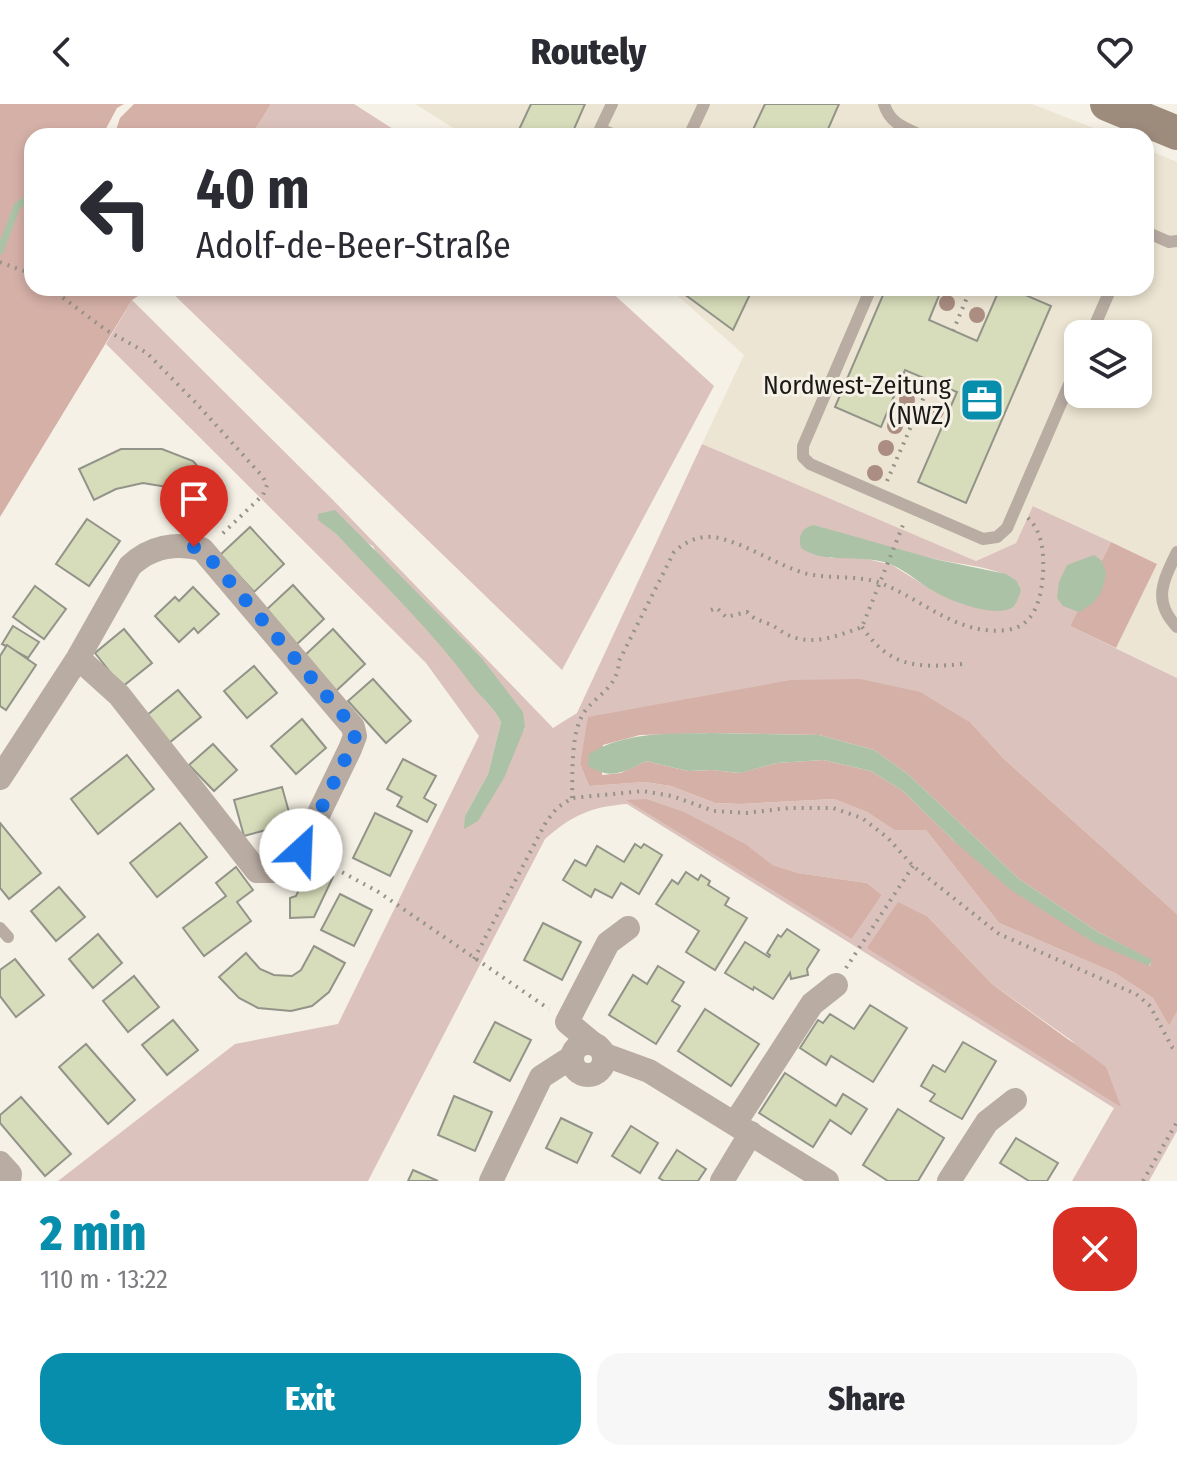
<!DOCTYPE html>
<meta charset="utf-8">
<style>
body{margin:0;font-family:"Fira Sans Condensed",sans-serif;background:#f7f7f7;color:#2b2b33;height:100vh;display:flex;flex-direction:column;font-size:30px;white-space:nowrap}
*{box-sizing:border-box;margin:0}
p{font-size:26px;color:#7c7c81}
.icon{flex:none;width:44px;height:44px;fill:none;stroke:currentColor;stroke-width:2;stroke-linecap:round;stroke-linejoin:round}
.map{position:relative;height:1077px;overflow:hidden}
.drawer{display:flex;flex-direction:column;background:#fff;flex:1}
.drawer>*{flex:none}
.top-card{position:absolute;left:24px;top:24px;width:1130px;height:168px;border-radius:24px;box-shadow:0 4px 12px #0003;background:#fff;color:#2b2b33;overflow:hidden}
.controls{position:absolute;left:1064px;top:216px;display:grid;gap:16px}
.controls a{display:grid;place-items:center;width:88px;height:88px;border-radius:16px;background:#fff;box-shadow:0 4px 12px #0003;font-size:40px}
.pin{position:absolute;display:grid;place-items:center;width:68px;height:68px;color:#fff;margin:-82px -34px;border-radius:50% 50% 50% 0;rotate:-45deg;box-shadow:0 0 8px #0007}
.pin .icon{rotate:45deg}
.me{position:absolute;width:88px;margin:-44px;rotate:25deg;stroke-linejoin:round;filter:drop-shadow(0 0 6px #0008)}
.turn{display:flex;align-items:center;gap:28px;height:168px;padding:0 40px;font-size:36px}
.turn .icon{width:104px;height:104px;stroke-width:2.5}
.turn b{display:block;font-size:56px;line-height:68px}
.round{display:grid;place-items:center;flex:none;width:84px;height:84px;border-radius:24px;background:#f7f7f7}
.overview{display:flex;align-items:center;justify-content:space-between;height:136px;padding:0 40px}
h1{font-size:48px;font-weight:800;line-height:60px;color:#078eac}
.button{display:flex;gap:16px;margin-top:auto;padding:16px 40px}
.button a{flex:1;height:92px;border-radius:24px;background:#078eac;color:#fff;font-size:32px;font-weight:800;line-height:92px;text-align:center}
.button a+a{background:#f7f7f7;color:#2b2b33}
header{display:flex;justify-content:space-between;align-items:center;height:104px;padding:0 40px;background:#fff;font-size:36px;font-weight:800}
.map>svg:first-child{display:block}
.built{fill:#ede5d3;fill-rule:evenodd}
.green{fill:#dcc2bc;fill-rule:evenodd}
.forest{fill:#d5b0a7;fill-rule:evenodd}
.water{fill:#abc2a6}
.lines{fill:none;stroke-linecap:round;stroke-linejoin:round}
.stream{stroke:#abc2a6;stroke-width:7}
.building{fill:#d7dcba;stroke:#929489;stroke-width:2}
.path{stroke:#95928a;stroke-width:4;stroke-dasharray:2 6;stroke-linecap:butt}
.lane{stroke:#b9ada3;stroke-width:12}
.street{stroke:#b9ada3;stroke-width:24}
.secondary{stroke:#9d8b7c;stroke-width:34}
.tree{fill:#ab8d81}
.route{stroke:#1a73e8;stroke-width:14;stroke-dasharray:0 25.2}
.labels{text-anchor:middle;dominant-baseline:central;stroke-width:6;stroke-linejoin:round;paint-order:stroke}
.poi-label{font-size:26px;fill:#1b1a16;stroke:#f6f1e6;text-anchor:end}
</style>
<header><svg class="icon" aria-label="back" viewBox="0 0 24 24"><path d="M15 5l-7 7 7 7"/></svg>Routely<svg class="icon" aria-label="heart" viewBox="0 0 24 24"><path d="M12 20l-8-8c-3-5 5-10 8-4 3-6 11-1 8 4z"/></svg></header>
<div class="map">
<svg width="1177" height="1077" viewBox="0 0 1177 1077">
<rect width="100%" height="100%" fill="#f6f1e6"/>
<g class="built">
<path d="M415,0H1032L1114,32H466Z"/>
<path d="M1146,45L1177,58V574L1116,544L1157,460L1034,402L1016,439L976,457L702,340L744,251L669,184H1146ZM1078,230H1138V290H1078Z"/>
</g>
<g class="green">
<path d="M271,0H354L404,32H251Z"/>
<path d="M167,184H607L714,282L562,566Z"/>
<path d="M132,196L333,396L553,624L577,609L702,340L976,457L1016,439L1033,402L1111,438L1070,522L1177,574V810L1004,655L971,619L589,613L580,660L589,682L645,678L671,682L715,699L741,700L834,695L867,708L894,726H926L999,819L1115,869L1153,894L1169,922L1177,908V1027L1149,1077H1072L1114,1004L627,700C590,703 573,711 545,735L368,1077H58L235,940L338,920L479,632L426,559L106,240ZM319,416L373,442L378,452L480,552L525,624L465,712L488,670L501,618C494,604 484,596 475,584C433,528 384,480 336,430ZM814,421C853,433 891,445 930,454C959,461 990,461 1016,476L1004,506L963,500L935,488L892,461L863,454H830ZM747,741L773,761L796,769L867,779L882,791L852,835ZM928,813L992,880L1075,939L867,844Z"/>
</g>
<g class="forest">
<path d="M0,0H124L117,4L102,32H32V184H150L132,196L0,413Z"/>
<path d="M134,0H271L251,32H114L120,14Z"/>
<path d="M1111,438L1157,460L1116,544L1070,522Z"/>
<path d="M860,575L920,588L971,619L1004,655L1177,810V908L1169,922L1153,894L1115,869L999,819L926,726H894L867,708L834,695L741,700L715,699L671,682L645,678L589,682L580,660L588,613L791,576ZM711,629L819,631L874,646L909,671L1019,775L1098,828L1151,856L1150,862L955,738L903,687L871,667L823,656L777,659L739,669L712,666L688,667L646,657L621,669L602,671L603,641L640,631Z"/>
<path d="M646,695L684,708L747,741L773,761L797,769L867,779L882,791L852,835L626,696Z"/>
<path d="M898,798L928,813L992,880L1106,963L1121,1003L867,844Z"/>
</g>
<g class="water">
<path d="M335,406L480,552L523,608L525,623L504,674L478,717L464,725L465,712L488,670L501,618C494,604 484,596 474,584C433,528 383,480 336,430L318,416V410Z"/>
<path d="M814,421L934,455L1006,470L1016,476L1021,486C1019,492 1017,499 1013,503C997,515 950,497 935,488C920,480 907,467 892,461C863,448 827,462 801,444C798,432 801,424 814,421Z"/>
<path d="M1094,451L1101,456L1106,468C1104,489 1096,499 1079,508L1063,502L1057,494L1059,478L1067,461Z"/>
<path d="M711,629L819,631L874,646L909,671L1019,775L1098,828L1152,856L1149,862L1093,838L1011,786L955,738L903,687L871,667L823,656L777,659L740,669L712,666L688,667L646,657C622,669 612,676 588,662L589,650C626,627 669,630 711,629Z"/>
</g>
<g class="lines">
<path class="stream" d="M0,147L17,102L32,92"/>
</g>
<g class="building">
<path d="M531,0H585L571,32H516Z"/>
<path d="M765,0H839L825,32H750Z"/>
<path d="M676,184H753L733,226Z"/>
<path d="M886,184H942L929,216L977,237L1000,184H1009L1051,202L966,399L918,378L957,288L905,266L881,323L835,303Z"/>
<path d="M121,345H162L193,357L224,392L199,415L173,384L143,379L116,385L94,396L79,365Z"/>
<path d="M87,415L120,437L89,482L56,460Z"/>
<path d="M250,423L284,460L254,488L220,451Z"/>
<path d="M293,481L324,515L296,541L265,507Z"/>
<path d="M35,482L66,505L44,535L13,513Z"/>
<path d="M193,483L219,510L198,529L194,524L179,538L155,512L175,493L179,497Z"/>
<path d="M13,522L39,538L28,554L2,540Z"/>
<path d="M124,525L152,559L122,583L95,549Z"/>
<path d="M333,525L365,560L336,587L304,552Z"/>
<path d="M7,541L36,561L6,606L0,602V552Z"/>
<path d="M254,562L277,589L247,614L224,587Z"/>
<path d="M373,575L411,617L386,639L348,597Z"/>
<path d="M178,586L201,613L169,639L146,612Z"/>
<path d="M302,615L326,644L296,670L271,642Z"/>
<path d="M213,640L237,666L214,687L189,661Z"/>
<path d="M127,651L154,685L98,730L71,695Z"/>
<path d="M403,655L436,672L424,694L436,701L427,718L397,702L402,693L387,685Z"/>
<path d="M282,683L292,719L244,732L234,696Z"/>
<path d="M375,709L412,727L390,772L353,754Z"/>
<path d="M0,719L41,769L9,795L0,784Z"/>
<path d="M180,719L207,753L157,793L130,759Z"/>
<path d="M635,740L641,744L644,740L662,751L639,790L621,779L612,794L595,785L591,793L563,776L575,756L586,762L597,742L624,758Z"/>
<path d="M236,763L253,786L237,798L251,817L204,852L183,824L226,792L216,779Z"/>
<path d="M310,763L333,773L314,813L290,814V794L296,792Z"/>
<path d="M686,768L698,776L701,771L710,777L708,781L729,794L725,801L747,814L715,866L686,848L699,827L656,800L672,776L678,780Z"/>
<path d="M59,783L85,813L56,837L31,807Z"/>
<path d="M340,790L372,806L354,842L321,826Z"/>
<path d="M543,819L581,838L562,876L524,856Z"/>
<path d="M787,825L819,846L807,865L808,871L791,875L790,869L773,895L754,883L753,886L725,869L745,838L769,853L770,851L767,849L778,831L781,833Z"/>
<path d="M98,830L122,859L93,884L69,855Z"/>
<path d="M314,842L345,859L329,888L312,902L291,907L258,904L239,894L219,873L246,849L260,865L274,871L292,872L301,866Z"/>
<path d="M15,855L44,891L16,913L0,892V866Z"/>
<path d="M658,862L684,878L672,897L680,902L656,940L609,911L633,871L647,880Z"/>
<path d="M134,872L159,903L128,928L103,897Z"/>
<path d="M870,901L907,924L873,978L831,952L826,961L800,944L818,916L823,919L830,910L854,925Z"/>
<path d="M705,905L759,940L731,982L678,947Z"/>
<path d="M173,916L198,946L167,971L142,941Z"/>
<path d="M495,918L531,936L510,977L474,958Z"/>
<path d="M963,938L996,957L962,1015L930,997L935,990L921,982L933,961L945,968Z"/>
<path d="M86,940L135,996L108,1020L59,963Z"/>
<path d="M785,969L836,1002L843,990L867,1005L851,1030L830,1016L813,1043L759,1009Z"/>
<path d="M454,992L492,1008L475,1047L438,1031Z"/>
<path d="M21,993L71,1050L45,1072L0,1019V1011Z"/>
<path d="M898,1005L944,1034L918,1077H888L863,1061Z"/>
<path d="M561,1014L592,1029L577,1059L546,1044Z"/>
<path d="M631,1022L658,1039L640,1069L612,1052Z"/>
<path d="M1016,1034L1058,1059L1047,1077H1029L1000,1059Z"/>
<path d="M677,1046L706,1065L698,1077H664L659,1074Z"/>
<path d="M413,1066L438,1077H408Z"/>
</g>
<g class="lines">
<g class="path">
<path d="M0,158L32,170"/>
<path d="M50,184L106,226L147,249L196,299L263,373L267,381L263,391L220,432"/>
<path d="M953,227L971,184"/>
<path d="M887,377L931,277"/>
<path d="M711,506L717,504L726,513L747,508C755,516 759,516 769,520C775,522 780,527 786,530C811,543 837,532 862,523L905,416"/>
<path d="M862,523C890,564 918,564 963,560"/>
<path d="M572,694C573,669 570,628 585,607C599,589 618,583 619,557L674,448C686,437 701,430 719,434C748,441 775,460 804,469C829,476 859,470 883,480C924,497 959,532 1007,526C1035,522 1041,495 1043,470C1044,449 1043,428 1027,413"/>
<path d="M321,757L377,787L549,905"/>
<path d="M474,855L546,718L557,704L572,694L643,687L672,692L714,707L746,709L789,704H833L862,714L888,734L913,762L999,830L1136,890L1150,902L1172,943L1177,946"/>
<path d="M846,864L913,762"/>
<path d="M1143,1077L1177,1018"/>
</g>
<g class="lane">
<path d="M612,0L600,25L617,32"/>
<path d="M884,0C890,20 905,24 923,32"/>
<path d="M689,32L704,0"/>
<path d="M1146,128L1169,138L1177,137"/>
<path d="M871,184L803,342V353L810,360L983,435L997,433L1007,424L1078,260"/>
<path d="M1091,230L1111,184"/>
<path d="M1177,448C1163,477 1152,497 1177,523"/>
<path d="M0,824L8,833"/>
</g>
<g class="street">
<path d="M0,674L78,554L130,462C150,443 175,438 202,445L353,623L355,632L350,645L291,767H257L119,591L78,554"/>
<path d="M591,938L567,918L608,839L628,824"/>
<circle cx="588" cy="955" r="16"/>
<path d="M605,951L649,967L827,1077"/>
<path d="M735,1019L812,900L836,881"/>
<path d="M0,1059L10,1070L9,1077"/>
<path d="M491,1077L541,973L572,953"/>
<path d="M722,1077L751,1029"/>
<path d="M949,1077L987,1018L1015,996"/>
</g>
<path class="secondary" d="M1107,0L1177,29"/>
</g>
<g class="tree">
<circle cx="947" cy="199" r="8"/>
<circle cx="977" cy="211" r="8"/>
<circle cx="907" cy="296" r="8"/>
<circle cx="936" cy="307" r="8"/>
<circle cx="895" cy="322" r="8"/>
<circle cx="886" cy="344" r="8"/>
<circle cx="875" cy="369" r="8"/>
</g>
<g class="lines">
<path class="route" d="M194,443L202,445L353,623L355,632L350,645L301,746"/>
</g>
<defs>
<g id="office-square" transform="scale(2.3)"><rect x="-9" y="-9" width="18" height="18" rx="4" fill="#078eac" stroke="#f6f1e6"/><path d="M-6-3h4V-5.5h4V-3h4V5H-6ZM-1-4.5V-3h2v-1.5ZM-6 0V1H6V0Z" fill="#fff"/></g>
</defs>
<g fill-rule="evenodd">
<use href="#office-square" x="982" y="296"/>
</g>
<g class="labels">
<g class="poi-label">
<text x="951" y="281">Nordwest-Zeitung<tspan x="951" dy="30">(NWZ)</tspan></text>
</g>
</g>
</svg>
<div class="controls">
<a><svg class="icon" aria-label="layers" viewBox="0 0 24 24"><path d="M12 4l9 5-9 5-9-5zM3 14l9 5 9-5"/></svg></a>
</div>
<div class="pin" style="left:194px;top:443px;background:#d93025"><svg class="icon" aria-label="arrive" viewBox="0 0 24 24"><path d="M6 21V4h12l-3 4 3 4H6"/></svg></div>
<svg class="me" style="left:301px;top:746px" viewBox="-20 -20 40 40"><circle r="19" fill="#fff"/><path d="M0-13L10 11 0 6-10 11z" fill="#1a73e8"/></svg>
<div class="top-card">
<div class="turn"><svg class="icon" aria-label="left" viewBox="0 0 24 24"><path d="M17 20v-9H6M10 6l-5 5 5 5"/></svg><div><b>40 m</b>Adolf-de-Beer-Straße</div></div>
</div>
</div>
<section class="drawer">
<div class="overview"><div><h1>2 min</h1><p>110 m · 13:22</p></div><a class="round" style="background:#d93025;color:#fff"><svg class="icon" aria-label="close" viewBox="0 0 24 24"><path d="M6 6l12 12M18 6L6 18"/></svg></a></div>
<div class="button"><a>Exit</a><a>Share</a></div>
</section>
